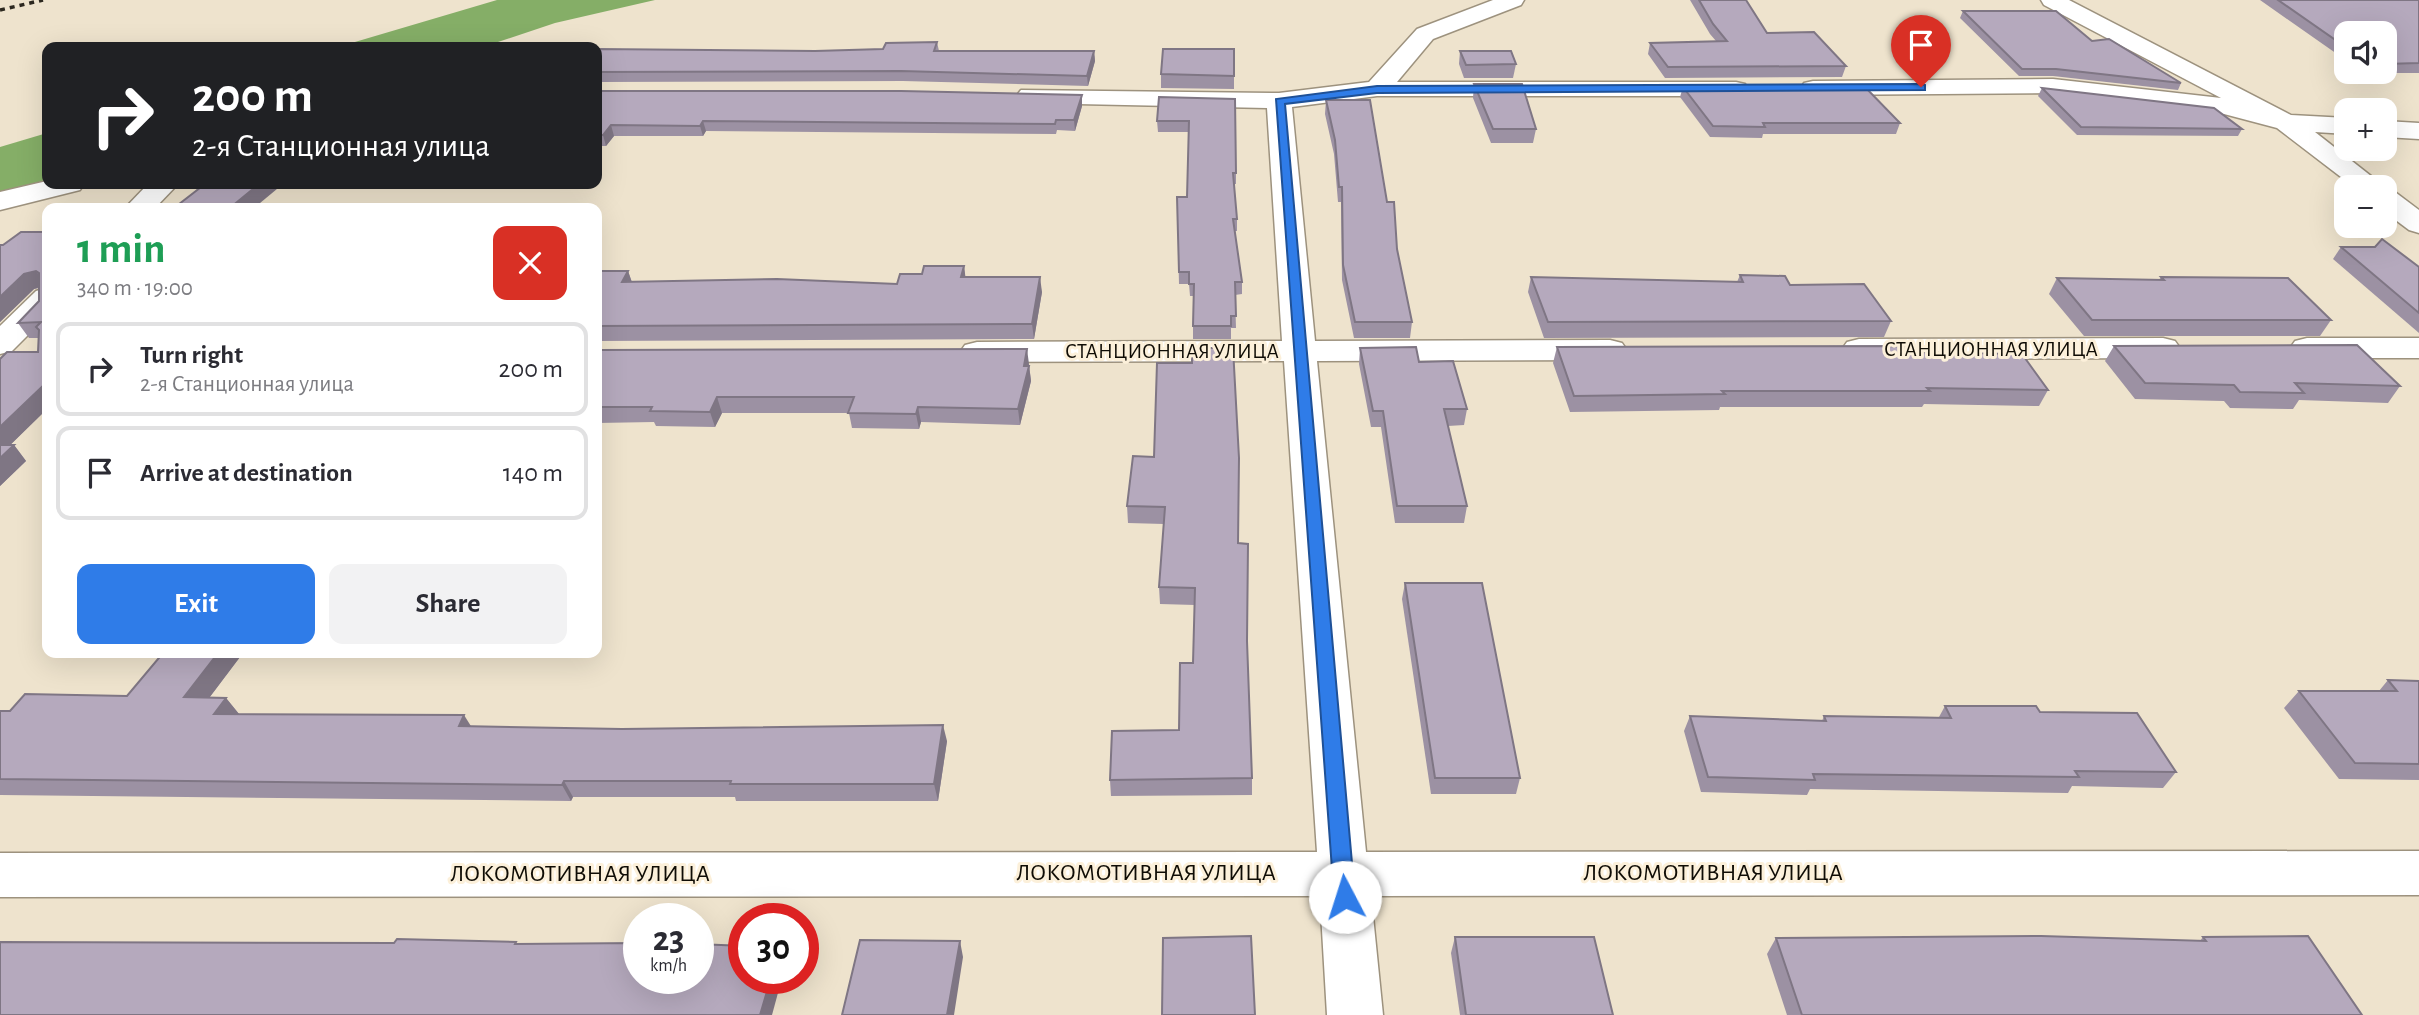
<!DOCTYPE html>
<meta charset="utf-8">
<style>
body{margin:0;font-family:"Alegreya Sans",sans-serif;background:#f2f2f3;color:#2b2b33;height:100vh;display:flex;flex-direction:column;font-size:26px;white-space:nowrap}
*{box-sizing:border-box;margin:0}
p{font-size:23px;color:#7c7c81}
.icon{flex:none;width:38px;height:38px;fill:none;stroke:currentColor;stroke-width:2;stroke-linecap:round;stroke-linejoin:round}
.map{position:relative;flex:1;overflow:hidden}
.panel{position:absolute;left:42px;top:203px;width:560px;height:455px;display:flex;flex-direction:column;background:#fff;border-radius:14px;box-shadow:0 7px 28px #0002}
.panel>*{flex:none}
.guide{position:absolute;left:42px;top:42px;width:560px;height:147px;border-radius:14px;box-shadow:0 7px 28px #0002;background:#202124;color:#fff;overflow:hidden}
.buttons{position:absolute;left:2334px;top:21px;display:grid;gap:14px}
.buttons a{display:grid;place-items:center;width:63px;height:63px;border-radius:14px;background:#fff;box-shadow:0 7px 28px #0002;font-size:35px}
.speed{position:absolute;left:623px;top:903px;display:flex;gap:14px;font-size:35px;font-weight:700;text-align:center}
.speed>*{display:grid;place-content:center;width:91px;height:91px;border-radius:50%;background:#fff;box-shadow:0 7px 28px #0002;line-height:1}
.speed small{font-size:18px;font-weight:400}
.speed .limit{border:10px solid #d22;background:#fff;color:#111}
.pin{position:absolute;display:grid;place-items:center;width:60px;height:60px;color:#fff;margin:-72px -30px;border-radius:50% 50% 50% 0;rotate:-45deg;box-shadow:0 0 7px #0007}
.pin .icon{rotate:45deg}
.me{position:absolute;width:77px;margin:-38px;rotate:355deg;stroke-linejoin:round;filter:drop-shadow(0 0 5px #0008)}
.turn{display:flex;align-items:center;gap:24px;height:147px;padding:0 35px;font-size:32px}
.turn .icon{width:91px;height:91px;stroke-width:2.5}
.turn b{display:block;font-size:49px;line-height:60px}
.round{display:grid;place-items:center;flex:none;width:74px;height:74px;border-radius:14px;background:#f2f2f3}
.summary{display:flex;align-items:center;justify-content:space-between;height:119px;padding:0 35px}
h1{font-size:42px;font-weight:700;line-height:52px;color:#1e9e55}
.cta{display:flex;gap:14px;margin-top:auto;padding:14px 35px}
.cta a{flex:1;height:80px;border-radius:14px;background:#2f7ce8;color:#fff;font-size:28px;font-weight:700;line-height:80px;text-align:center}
.cta a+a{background:#f2f2f3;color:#2b2b33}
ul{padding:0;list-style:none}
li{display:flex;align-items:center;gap:21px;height:94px;margin:0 14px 10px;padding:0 21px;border:4px solid #e1e1e2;border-radius:14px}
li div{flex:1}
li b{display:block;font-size:26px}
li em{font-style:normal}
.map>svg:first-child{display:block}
.forest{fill:#85ae67}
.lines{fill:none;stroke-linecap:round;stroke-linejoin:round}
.street-casing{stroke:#9d927e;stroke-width:3}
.street{fill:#fff;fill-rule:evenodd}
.rail{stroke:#2c281f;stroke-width:3.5;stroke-dasharray:5 5;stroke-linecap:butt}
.wall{fill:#9c91a3}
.shaded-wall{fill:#7f7684}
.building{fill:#b5a9bd;stroke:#7f7684;stroke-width:2}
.route{fill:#2f7ce8;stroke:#1f5197;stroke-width:2}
.labels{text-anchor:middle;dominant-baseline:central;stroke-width:6;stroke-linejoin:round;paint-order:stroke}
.street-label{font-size:21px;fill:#0f0c05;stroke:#fcf0da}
.near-street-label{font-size:24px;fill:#0f0c05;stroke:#fcf0da}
</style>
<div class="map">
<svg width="2419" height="1015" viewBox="0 0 2419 1015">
<rect width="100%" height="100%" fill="#eee3cd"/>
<g class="forest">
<path d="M497,0H655L555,23L483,47H338Z"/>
<path d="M47,133V180L0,192V147Z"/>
</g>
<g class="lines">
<g class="street-casing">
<g id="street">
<path d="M1493,0H1524L1521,5L1433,39L1397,82H1736L1745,84L1748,89L1745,94L1736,96H1377L1292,107L1315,341L1610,340L1622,343L1627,350L1622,357L1610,360L1317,361L1366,852L2419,851V895L1371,896L1383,1015H1327L1320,896L0,897V853L1317,852L1284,361L977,362L965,359L960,352L965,345L977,342L1282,341L1267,108L1030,103L1021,100L1017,95L1021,90L1279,93L1369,82L1417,29Z"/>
<path d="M2041,0H2069L2291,115L2347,118V134L2315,132L2385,187H2354L2277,128L2224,114L2053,93L1813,95L1804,93L1801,88L1804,83L1813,81L2053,79L2221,98L2044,5Z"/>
<path d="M2385,121L2419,123V139L2385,137Z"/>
<path d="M47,181V184H84L80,190L0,210V192Z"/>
<path d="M148,184H178L155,208H125Z"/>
<path d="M2385,190L2395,192L2419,210V233L2409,230L2385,212Z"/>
<path d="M47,288V316L12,351L0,354V326L36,291Z"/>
<path d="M2163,338L2175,341L2180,348L2175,355L2163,358L1859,359L1847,356L1842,349L1847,342L1859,339Z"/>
<path d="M2307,338H2419V358H2307L2295,355L2290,348L2295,341Z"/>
</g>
</g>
<use href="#street" class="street"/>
<path class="rail" d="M0,10L43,0"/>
</g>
<g class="wall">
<path d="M1690,0H1746L1767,33L1846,66L1842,77L1665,78L1648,54L1650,43L1716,41L1710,34Z"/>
<path d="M2260,0H2419V73H2364L2362,72H2385V33H2347V61Z"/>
<path d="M1963,11L2092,41L2181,83L2178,90L2053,76H2019L1960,18Z"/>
<path d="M937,42L939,51H1094L1095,61L1088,86L903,81L597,82V49L815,51L883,49Z"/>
<path d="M1234,49V89L1161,88V74Z"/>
<path d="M1460,51L1516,64L1513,78H1464L1459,64Z"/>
<path d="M1474,84L1536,129L1533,143H1491L1473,98Z"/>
<path d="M1683,87L1900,123L1896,134H1763L1762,138L1710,137L1680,97Z"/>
<path d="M2042,88L2242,129L2238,136L2077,135L2038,96Z"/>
<path d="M597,91L1082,106L1075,131L1057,130L1056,134L706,131L703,136H614L606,146H597Z"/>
<path d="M1235,99L1236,173V184H1234L1237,219V231H1235L1242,282V294L1235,295L1236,328H1231V339H1193V296H1190L1189,284H1179L1177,197H1187L1189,132H1158L1157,121Z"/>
<path d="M1326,100L1387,202L1412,322L1410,338H1354L1342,280L1341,202H1338L1334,154L1325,114Z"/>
<path d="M47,232V409L10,445H14L26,461L0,486V359L38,352V338H29L18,323L39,301V288L34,289L0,322V245Z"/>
<path d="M2341,247H2375L2419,267V333L2333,259Z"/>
<path d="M964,266L965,277L1042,292L1034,339L597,341V271H628L632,282L897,284L922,274Z"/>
<path d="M1740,275L1790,285L1891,321L1884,337L1544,338L1528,292L1531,277L1737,282Z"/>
<path d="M2161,277L2331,320L2320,336H2084L2049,294L2057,278L2159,280Z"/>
<path d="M2114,346L2400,386L2388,403L2299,400L2293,409L2230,408L2224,401L2135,399L2105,361Z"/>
<path d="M1557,347L1913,352L2048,390L2039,406L1924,404L1922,407H1720L1719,410L1570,412L1553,363Z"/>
<path d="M1360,348L1419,362L1467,409L1464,425L1448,426L1467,506L1464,523H1395L1381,427H1371L1359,364Z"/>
<path d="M597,350L1029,364L1031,381L1020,425L921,422L919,429L852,428L849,413H722L715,427L656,426L654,422L597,423Z"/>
<path d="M1133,456L1238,543L1247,641L1252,778V795L1111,796L1110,780L1179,730L1193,663L1195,605L1160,604L1159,587L1164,524L1128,523L1127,506Z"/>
<path d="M1405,583L1520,778L1516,794H1431L1402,599Z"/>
<path d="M163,653H243L209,698H226L239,714L471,726L947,741L938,801H736L735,797H573L571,801L0,795V711H10L127,696Z"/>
<path d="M2388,680L2419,681V780L2339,779L2284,708L2299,691H2379Z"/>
<path d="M1945,706L2040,712L2176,772L2163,788L2072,786L2068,793L1810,789L1807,795L1701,792L1684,731L1690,716L1822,721L1824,716L1939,717Z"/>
<path d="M1455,937L1613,1015H1460L1451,953Z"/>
<path d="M2203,937L2362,1015H1787L1767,954L1776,938L2200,941Z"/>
</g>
<g class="shaded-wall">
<path d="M1094,51L1095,61L1088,86L1087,76Z"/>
<path d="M1082,95V106L1075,131L1074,120Z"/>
<path d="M703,121L706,131L703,136L700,126Z"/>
<path d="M611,125L614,136L606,146L603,135Z"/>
<path d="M259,184H283L254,208H232L231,207Z"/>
<path d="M964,266L966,281L961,277Z"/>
<path d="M36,271L46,285L34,289L0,322V297L24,274Z"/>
<path d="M628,271L633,286L622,282Z"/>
<path d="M1040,277L1042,292L1034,339L1032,324Z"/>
<path d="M1027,349L1029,364L1028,370L1029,366L1031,381L1020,425L1018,409Z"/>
<path d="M47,382V409L0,455V427Z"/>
<path d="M717,397L722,413L715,427L710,412Z"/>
<path d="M918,407L921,422L919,429L916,414Z"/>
<path d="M14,445L26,461L0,486V458Z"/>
<path d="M218,653H243L197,714L184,697Z"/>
<path d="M226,698L239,714H214Z"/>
<path d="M464,715L474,731L459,726Z"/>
<path d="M943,725L947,741L938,801L934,784Z"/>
<path d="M564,781L573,797L571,801L562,785Z"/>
<path d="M960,941L963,957L954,1015H947Z"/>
<path d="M771,978H782L772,1015H760Z"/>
</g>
<g class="building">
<path d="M1699,0H1746L1767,33L1814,32L1846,66L1668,67L1650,43L1727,41L1713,24Z"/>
<path d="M2278,0H2419V63L2385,64V33H2347V48Z"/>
<path d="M1963,11H2056L2092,41L2109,39L2181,83L2056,69H2022Z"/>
<path d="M937,42L934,51H1094L1087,76L901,71L597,72V49L815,51L883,49L886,43Z"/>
<path d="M1163,49H1234V76L1161,74Z"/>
<path d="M1460,51H1511L1516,64L1466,65Z"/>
<path d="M1474,84H1522L1536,129H1493Z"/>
<path d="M1864,86L1900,123H1763L1765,127L1713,126L1683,87Z"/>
<path d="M2042,88L2214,108L2242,129L2081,127Z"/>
<path d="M597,91H901L1082,95L1074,120H1056L1055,124L703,121L700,126L611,125L603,135H597Z"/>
<path d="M1159,97L1235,99L1236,173H1233L1237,219H1233L1242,282H1235L1236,316H1231V326H1193L1194,284H1189V272H1179L1177,197H1187L1189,121H1157Z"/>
<path d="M1326,100H1370L1387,202H1394L1397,249L1412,322H1355L1343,265L1342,187H1339L1335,140Z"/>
<path d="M205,184H259L231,207H238L237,208H174Z"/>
<path d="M21,232H47V382L0,427V359L7,352H38L39,330L36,327L41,322L18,323L39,301V273L36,271L24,274L0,297V245H3Z"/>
<path d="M2382,239L2419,267V313L2341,247H2375Z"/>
<path d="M924,266H964L961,277H1040L1032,324L597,326V271H628L622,282L777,279L897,284L900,274H922Z"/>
<path d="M1740,275L1785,276L1790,285L1864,284L1891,321L1548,322L1531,277L1743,282Z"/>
<path d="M2161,277L2288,278L2331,320H2092L2057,278L2164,280Z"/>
<path d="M2357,345L2400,386L2295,383L2304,393L2240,392L2234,385L2145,383L2114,346Z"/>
<path d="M1909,346L1913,352L2022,354L2048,390L1927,388L1930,391H1722L1725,394L1574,396L1557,347Z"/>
<path d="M1416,347L1419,362L1453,361L1467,409H1444L1467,506H1397L1383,411H1373L1360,348Z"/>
<path d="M1192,348H1233L1239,458L1238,543L1248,544L1247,641L1252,778L1110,780L1112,731L1179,730L1180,663H1193L1195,588L1159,587L1165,507L1127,506L1133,456L1154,457L1157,363H1192Z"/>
<path d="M1027,349L1024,366H1029L1018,409L918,407L916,414L848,413L854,397H717L710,412L650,411L652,407H597V350Z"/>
<path d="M0,445H14L0,458Z"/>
<path d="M1405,583H1482L1520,778H1435Z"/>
<path d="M163,653H218L184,697L226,698L214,714L464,715L459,726L622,729L943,725L934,784H730L731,781H564L562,785L0,779V711H10L25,694L127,696Z"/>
<path d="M2388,680L2419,681V764L2355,763L2299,691H2397Z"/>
<path d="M1945,706H2036L2040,712L2137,713L2176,772L2075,771L2079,777L1813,774L1815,780L1708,777L1690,716L1826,721L1824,716L1951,718Z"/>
<path d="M1251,936L1255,1015H1162L1163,938Z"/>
<path d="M2041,936L2206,941L2203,937L2308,936L2362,1015H1802L1776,938Z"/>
<path d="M1455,937H1594L1613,1015H1466Z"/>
<path d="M397,939L516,942L515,944L639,943V978H698V944L744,946V978H771L760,1015H0V942L394,943Z"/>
<path d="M860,940L960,941L947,1015H842Z"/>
</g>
<path class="route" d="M1921,84L1925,85V90L1377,93L1285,104L1355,897L1352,903L1345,906L1337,903L1334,897L1276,99L1377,86Z"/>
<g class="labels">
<g class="street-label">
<text x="1991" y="349">СТАНЦИОННАЯ УЛИЦА</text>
<text x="1172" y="351">СТАНЦИОННАЯ УЛИЦА</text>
</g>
<g class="near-street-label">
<text x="1146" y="873">ЛОКОМОТИВНАЯ УЛИЦА</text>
<text x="1713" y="873">ЛОКОМОТИВНАЯ УЛИЦА</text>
<text x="580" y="874">ЛОКОМОТИВНАЯ УЛИЦА</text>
</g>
</g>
</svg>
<div class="buttons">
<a><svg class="icon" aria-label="sound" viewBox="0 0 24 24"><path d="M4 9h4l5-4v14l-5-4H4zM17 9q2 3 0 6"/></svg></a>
<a>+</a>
<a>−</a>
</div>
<div class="speed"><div>23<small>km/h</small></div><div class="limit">30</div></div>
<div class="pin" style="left:1921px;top:87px;background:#d93025"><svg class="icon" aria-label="arrive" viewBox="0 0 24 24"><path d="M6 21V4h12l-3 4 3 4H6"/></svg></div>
<svg class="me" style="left:1345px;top:897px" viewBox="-20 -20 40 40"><circle r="19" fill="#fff"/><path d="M0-13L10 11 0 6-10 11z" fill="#2f7ce8"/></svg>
<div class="guide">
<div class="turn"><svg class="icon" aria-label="right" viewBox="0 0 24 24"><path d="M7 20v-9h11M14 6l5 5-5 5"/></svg><div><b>200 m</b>2-я Станционная улица</div></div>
</div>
<section class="panel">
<div class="summary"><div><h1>1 min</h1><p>340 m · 19:00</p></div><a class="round" style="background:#d93025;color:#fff"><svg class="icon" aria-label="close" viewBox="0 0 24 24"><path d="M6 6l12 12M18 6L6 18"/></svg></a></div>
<ul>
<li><svg class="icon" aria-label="right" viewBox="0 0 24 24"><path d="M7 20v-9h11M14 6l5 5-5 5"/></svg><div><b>Turn right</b><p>2-я Станционная улица</p></div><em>200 m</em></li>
<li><svg class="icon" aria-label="arrive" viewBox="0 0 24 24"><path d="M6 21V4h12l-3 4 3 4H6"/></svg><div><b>Arrive at destination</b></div><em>140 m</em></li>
</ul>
<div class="cta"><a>Exit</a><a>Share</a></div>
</section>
</div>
